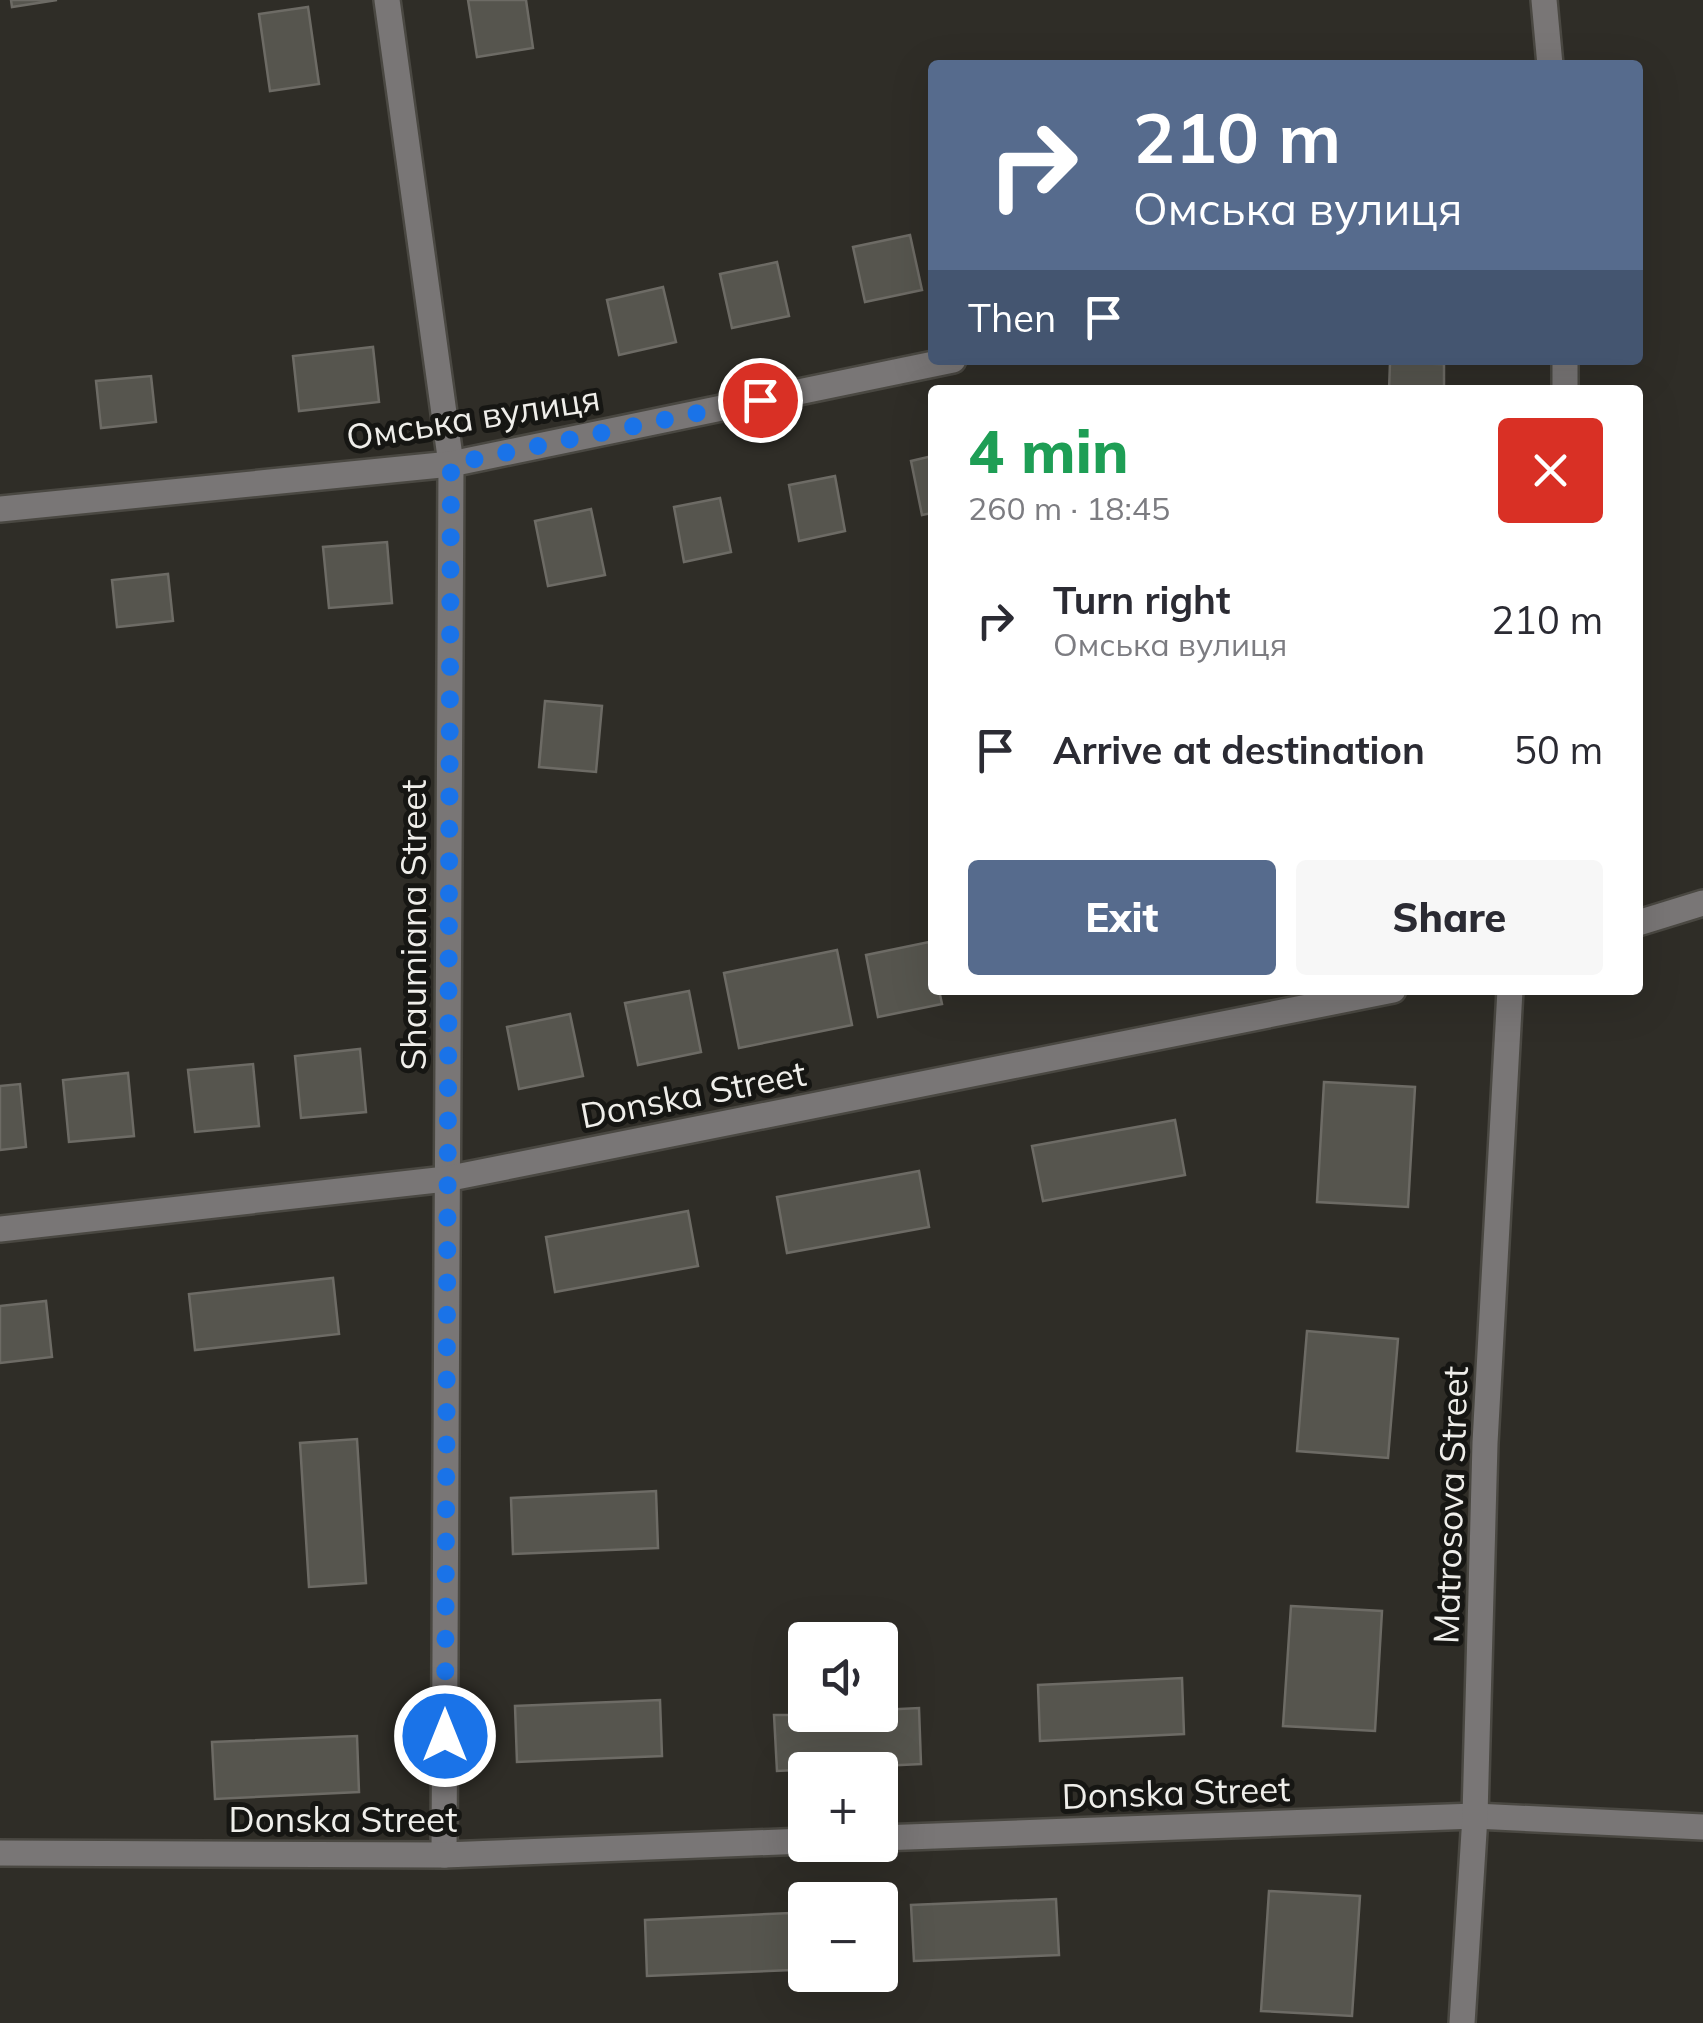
<!DOCTYPE html>
<meta charset="utf-8">
<style>
body{margin:0;font-family:Mulish,sans-serif;background:#f7f7f7;color:#2b2b33;height:100vh;display:flex;flex-direction:column;font-size:38px;white-space:nowrap}
*{box-sizing:border-box;margin:0}
p{font-size:32px;color:#7c7c81}
.icon{flex:none;width:55px;height:55px;fill:none;stroke:currentColor;stroke-width:2;stroke-linecap:round;stroke-linejoin:round}
.map{position:relative;flex:1;overflow:hidden}
.details{position:absolute;left:928px;top:385px;width:715px;height:610px;display:flex;flex-direction:column;background:#fff;border-radius:10px;box-shadow:0 10px 40px #0002}
.details>*{flex:none}
.banner{position:absolute;left:928px;top:60px;width:715px;height:305px;border-radius:10px;box-shadow:0 10px 40px #0002;background:#566b8d;color:#fff;overflow:hidden}
.controls{position:absolute;left:788px;top:1622px;display:grid;gap:20px}
.controls a{display:grid;place-items:center;width:110px;height:110px;border-radius:10px;background:#fff;box-shadow:0 10px 40px #0002;font-size:50px}
.pin{position:absolute;display:grid;place-items:center;width:85px;height:85px;color:#fff;margin:-42px;border:5px solid #fff;border-radius:50%;box-shadow:0 2px 10px #0007}
.me{position:absolute;width:110px;margin:-55px;rotate:0deg;stroke-linejoin:round;filter:drop-shadow(0 0 8px #0008)}
.turn{display:flex;align-items:center;gap:35px;height:210px;padding:0 40px;font-size:45px}
.turn .icon{width:130px;height:130px;stroke-width:2.5}
.turn b{display:block;font-size:70px;line-height:85px}
.then{display:flex;align-items:center;height:95px;padding:0 40px;background:#0003;gap:20px;font-size:38px}
.round{display:grid;place-items:center;flex:none;width:105px;height:105px;border-radius:10px;background:#f7f7f7}
.head{display:flex;align-items:center;justify-content:space-between;height:170px;padding:0 40px}
h1{font-size:60px;font-weight:800;line-height:75px;color:#1e9e55}
.primary-button{display:flex;gap:20px;margin-top:auto;padding:20px 40px}
.primary-button a{flex:1;height:115px;border-radius:10px;background:#566b8d;color:#fff;font-size:40px;font-weight:800;line-height:115px;text-align:center}
.primary-button a+a{background:#f7f7f7;color:#2b2b33}
ul{padding:0;list-style:none}
li{display:flex;align-items:center;gap:30px;height:130px;padding:0 40px}
li div{flex:1}
li b{display:block;font-size:38px}
li em{font-style:normal}
.map>svg:first-child{display:block}
.building{fill:#56554e;stroke:#6d6b65;stroke-width:2.5}
.lines{fill:none;stroke-linecap:round;stroke-linejoin:round}
.minor-casing{stroke:#4a4842;stroke-width:30}
.minor{stroke:#797676;stroke-width:25}
.route{stroke:#1a73e8;stroke-width:18;stroke-dasharray:0 32.4}
.labels{text-anchor:middle;dominant-baseline:central;stroke-width:10;stroke-linejoin:round;paint-order:stroke}
.street-label{font-size:35px;fill:#efeeea;stroke:#161613}
</style>
<div class="map">
<svg width="1703" height="2023" viewBox="0 0 1703 2023">
<rect width="100%" height="100%" fill="#2f2d27"/>
<g class="building">
<path d="M11,0H57L12,7Z"/>
<path d="M468,0H526L533,48L477,57Z"/>
<path d="M308,7L319,84L270,91L259,14Z"/>
<path d="M910,235L922,290L865,302L853,247Z"/>
<path d="M777,262L789,316L732,328L720,274Z"/>
<path d="M663,287L676,342L619,355L607,300Z"/>
<path d="M373,347L379,402L299,411L293,356Z"/>
<path d="M1390,363L1444,364V390H1389Z"/>
<path d="M151,376L156,422L101,428L96,381Z"/>
<path d="M932,456V513L922,515L911,461Z"/>
<path d="M835,476L845,531L799,541L789,485Z"/>
<path d="M720,498L731,552L684,562L674,507Z"/>
<path d="M591,509L605,575L548,586L535,521Z"/>
<path d="M387,542L392,603L329,608L323,547Z"/>
<path d="M168,574L173,621L117,627L112,580Z"/>
<path d="M545,701L602,706L596,772L539,767Z"/>
<path d="M929,942L932,990H939L942,1004L878,1017L866,955Z"/>
<path d="M837,950L852,1025L739,1048L724,973Z"/>
<path d="M689,991L701,1052L638,1065L625,1003Z"/>
<path d="M570,1014L583,1076L519,1089L507,1027Z"/>
<path d="M360,1049L366,1112L301,1118L295,1056Z"/>
<path d="M253,1064L259,1126L195,1132L188,1070Z"/>
<path d="M128,1073L134,1136L69,1142L63,1080Z"/>
<path d="M1324,1082L1415,1087L1408,1207L1317,1202Z"/>
<path d="M20,1084L26,1147L0,1150V1086Z"/>
<path d="M1175,1120L1185,1175L1043,1201L1032,1146Z"/>
<path d="M919,1171L929,1227L787,1253L777,1197Z"/>
<path d="M688,1211L698,1266L555,1292L546,1237Z"/>
<path d="M333,1278L339,1334L195,1350L189,1294Z"/>
<path d="M46,1301L52,1357L0,1363V1306Z"/>
<path d="M1307,1331L1398,1339L1388,1458L1297,1451Z"/>
<path d="M357,1439L366,1583L309,1587L300,1443Z"/>
<path d="M656,1491L658,1548L513,1554L511,1498Z"/>
<path d="M1291,1606L1382,1611L1375,1731L1283,1726Z"/>
<path d="M1182,1678L1184,1734L1040,1741L1038,1685Z"/>
<path d="M660,1700L662,1756L517,1762L515,1706Z"/>
<path d="M919,1708L921,1764L777,1771L774,1715H880V1710Z"/>
<path d="M357,1736L359,1792L215,1799L212,1742Z"/>
<path d="M1269,1891L1360,1896L1352,2016L1261,2011Z"/>
<path d="M1056,1899L1059,1955L914,1961L911,1905Z"/>
<path d="M790,1913L792,1970L647,1976L645,1920Z"/>
</g>
<g class="lines">
<g class="minor-casing">
<g id="minor">
<path d="M387,0L451,464L444,1855"/>
<path d="M1544,0L1550,65"/>
<path d="M1565,390V360"/>
<path d="M0,509L451,464L953,360"/>
<path d="M1638,923L1703,903"/>
<path d="M0,1229L446,1179L1393,990"/>
<path d="M880,1838L1475,1816L1703,1827"/>
<path d="M0,1853L444,1855L805,1841"/>
<path d="M1462,2023L1475,1816L1485,1443L1510,990"/>
</g>
</g>
<use href="#minor" class="minor"/>
</g>
<g class="lines">
<path class="route" d="M445,1736L451,464L760,400"/>
</g>
<g class="labels">
<g class="street-label">
<text transform="translate(473 417) rotate(-9)">Омська вулиця</text>
<text transform="translate(413 925) rotate(-90)">Shaumiana Street</text>
<text transform="translate(693 1094) rotate(-11)">Donska Street</text>
<text transform="translate(1450 1505) rotate(-88)">Matrosova Street</text>
<text transform="translate(1176 1792) rotate(-2)">Donska Street</text>
<text x="343" y="1819">Donska Street</text>
</g>
</g>
</svg>
<div class="controls">
<a><svg class="icon" aria-label="sound" viewBox="0 0 24 24"><path d="M4 9h4l5-4v14l-5-4H4zM17 9q2 3 0 6"/></svg></a>
<a>+</a>
<a>−</a>
</div>
<div class="pin" style="left:760px;top:400px;background:#d93025"><svg class="icon" aria-label="arrive" viewBox="0 0 24 24"><path d="M6 21V4h12l-3 4 3 4H6"/></svg></div>
<svg class="me" style="left:445px;top:1736px" viewBox="-20 -20 40 40"><circle r="17" fill="#1a73e8" stroke="#fff" stroke-width="3"/><path d="M0-11L8 9 0 5-8 9z" fill="#fff"/></svg>
<div class="banner">
<div class="turn"><svg class="icon" aria-label="right" viewBox="0 0 24 24"><path d="M7 20v-9h11M14 6l5 5-5 5"/></svg><div><b>210 m</b>Омська вулиця</div></div>
<div class="then">Then<svg class="icon" aria-label="arrive" viewBox="0 0 24 24"><path d="M6 21V4h12l-3 4 3 4H6"/></svg></div>
</div>
<section class="details">
<div class="head"><div><h1>4 min</h1><p>260 m · 18:45</p></div><a class="round" style="background:#d93025;color:#fff"><svg class="icon" aria-label="close" viewBox="0 0 24 24"><path d="M6 6l12 12M18 6L6 18"/></svg></a></div>
<ul>
<li><svg class="icon" aria-label="right" viewBox="0 0 24 24"><path d="M7 20v-9h11M14 6l5 5-5 5"/></svg><div><b>Turn right</b><p>Омська вулиця</p></div><em>210 m</em></li>
<li><svg class="icon" aria-label="arrive" viewBox="0 0 24 24"><path d="M6 21V4h12l-3 4 3 4H6"/></svg><div><b>Arrive at destination</b></div><em>50 m</em></li>
</ul>
<div class="primary-button"><a>Exit</a><a>Share</a></div>
</section>
</div>
